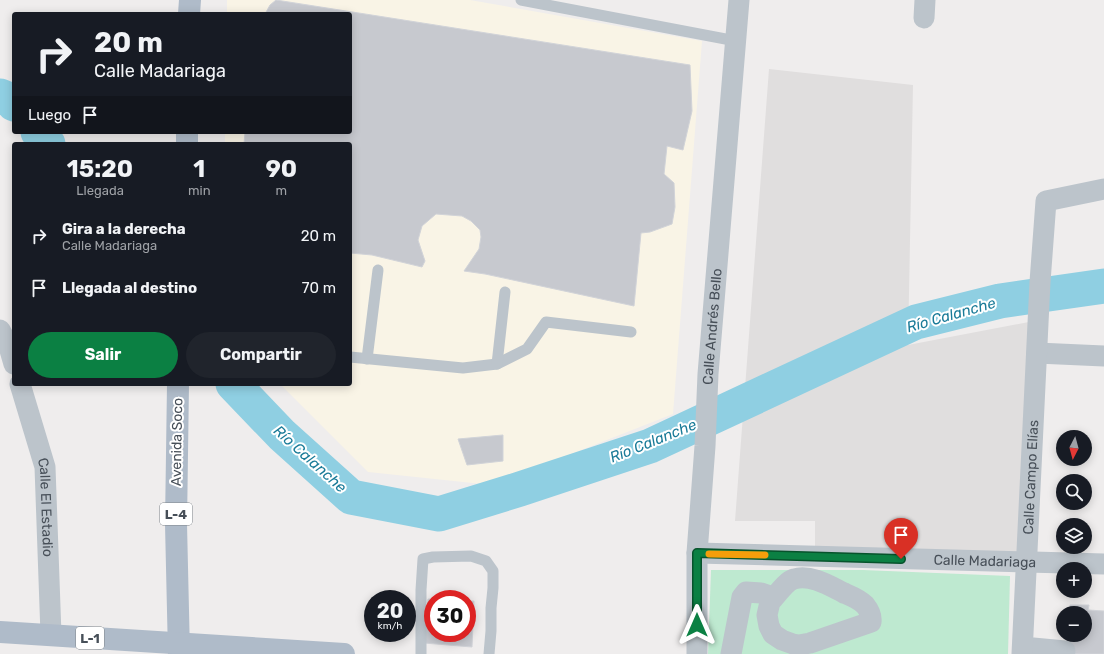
<!DOCTYPE html>
<html lang="es">
<meta charset="utf-8">
<style>
body{margin:0;font-family:Rubik,sans-serif;background:#20242c;color:#f1f3f6;height:100vh;display:flex;flex-direction:column;font-size:15px;white-space:nowrap}
*{box-sizing:border-box;margin:0}
p{font-size:13px;color:#9ea1a6}
.icon{flex:none;width:22px;height:22px;fill:none;stroke:currentColor;stroke-width:2;stroke-linecap:round;stroke-linejoin:round}
.map{position:relative;flex:1;overflow:hidden}
.side{position:absolute;left:12px;top:142px;width:340px;height:244px;display:flex;flex-direction:column;background:#171b24;border-radius:4px;box-shadow:0 2px 10px #0003}
.side>*{flex:none}
.guide{position:absolute;left:12px;top:12px;width:340px;height:122px;border-radius:4px;box-shadow:0 2px 10px #0003;background:#171b24;color:#f1f3f6;overflow:hidden}
.needle{width:26px;rotate:186deg}
.controls{position:absolute;left:1056px;top:430px;display:grid;gap:8px}
.controls a{display:grid;place-items:center;width:36px;height:36px;border-radius:50%;background:#171b24;box-shadow:0 2px 10px #0003;font-size:20px}
.speed{position:absolute;left:364px;top:590px;display:flex;gap:8px;font-size:20px;font-weight:700;text-align:center}
.speed>*{display:grid;place-content:center;width:52px;height:52px;border-radius:50%;background:#171b24;box-shadow:0 2px 10px #0003;line-height:1}
.speed small{font-size:10px;font-weight:400}
.speed .limit{border:6px solid #d22;background:#fff;color:#111}
.pin{position:absolute;display:grid;place-items:center;width:34px;height:34px;color:#fff;margin:-41px -17px;border-radius:50% 50% 50% 0;rotate:-45deg;box-shadow:0 0 4px #0007}
.pin .icon{rotate:45deg}
.me{position:absolute;width:44px;margin:-22px;rotate:0deg;stroke-linejoin:round;filter:drop-shadow(0 0 3px #0008)}
.turn{display:flex;align-items:center;gap:14px;height:84px;padding:0 16px;font-size:18px}
.turn .icon{width:52px;height:52px;stroke-width:2.5}
.turn b{display:block;font-size:28px;line-height:34px}
.then{display:flex;align-items:center;height:38px;padding:0 16px;background:#0003;gap:8px;font-size:15px}
.eta{display:flex;justify-content:space-evenly;align-items:center;height:68px;text-align:center}
.eta b{font-size:24px;font-weight:700;line-height:28px}
.action{display:flex;gap:8px;margin-top:auto;padding:8px 16px}
.action a{flex:1;height:46px;border-radius:24px;background:#0b8043;color:#fff;font-size:16px;font-weight:700;line-height:46px;text-align:center}
.action a+a{background:#20242c;color:#f1f3f6}
ul{padding:0;list-style:none}
li{display:flex;align-items:center;gap:12px;height:52px;padding:0 16px}
li div{flex:1}
li b{display:block;font-size:15px}
li em{font-style:normal}
.map>svg:first-child{display:block}
.commercial{fill:#f9f4e6}
.education{fill:#e0dede}
.green{fill:#bee9d0}
.lines{fill:none;stroke-linecap:round;stroke-linejoin:round}
.river{stroke:#8fcfe2;stroke-width:35}
.building{fill:#c7c9cf;stroke:#d1d3d8}
.lane{stroke:#bcc4cb;stroke-width:11}
.street{stroke:#bcc4cb;stroke-width:21}
.primary{stroke:#afbbc9;stroke-width:22}
.route-casing{stroke:#07532c;stroke-width:10}
.route{stroke:#0b8043;stroke-width:7}
.slow{stroke:#f59e0b;stroke-width:7}
.labels{text-anchor:middle;dominant-baseline:central;stroke-width:4;stroke-linejoin:round;paint-order:stroke}
.shield{fill:#fff;stroke:#7e848a;stroke-width:1}
.shield-label{font-size:13px;font-weight:bold;fill:#474f58}
.street-label{font-size:14px;fill:#474f58;stroke:#fff}
.water-label{font-size:15px;font-style:italic;fill:#1a7b98;stroke:#fff}
</style>
<div class="map">
<svg width="1104" height="654" viewBox="0 0 1104 654">
<rect width="100%" height="100%" fill="#efeded"/>
<path class="commercial" d="M227,0H470L702,41L673,414L492,485L368,472L280,384H350V144H225V132H350V14H227Z"/>
<path class="education" d="M769,69L913,85L908,345L1039,320L1022,556L815,550V521H735Z"/>
<path class="green" d="M711,570H863L1010,576L1008,654H708Z"/>
<g class="lines">
<g class="river">
<path d="M0,96L12,101L14,104"/>
<path d="M38,132L48,144"/>
<path d="M233,384L282,435L351,497L439,514L520,489L650,446L916,322L1000,301L1104,286"/>
</g>
</g>
<g class="building">
<path d="M276,0L690,65L692,111L683,150L667,146L664,174L674,183L675,207L672,224L650,232L641,233L634,306L485,274L464,271L479,249L481,237L480,230L471,221L462,216L436,214L422,226L418,240L425,261L422,267L372,255L350,253V144H244L245,132H350V14H265L270,5Z"/>
<path d="M503,435V461L467,465L458,439Z"/>
<path d="M428,599H433V633H467V601H474L472,647L424,643Z"/>
<path d="M1070,605H1089L1088,610L1104,611V654H1065L1069,648V635H1085V613H1067L1068,612L1070,611Z"/>
</g>
<g class="lines">
<g class="lane">
<path d="M521,0L736,41"/>
<path d="M350,357L463,368L497,364L527,349L546,322L631,332"/>
<path d="M367,359L378,270"/>
<path d="M497,364L505,292"/>
<path d="M421,654V590L423,559L433,557L471,556L486,561L493,571V588L491,608V631L489,654"/>
</g>
<g class="street">
<path d="M924,18L925,0"/>
<path d="M0,330L9,347L14,364"/>
<path d="M1037,353L1104,356"/>
<path id="s1" d="M20,384L45,467L51,635"/>
<path id="s2" d="M697,553L1104,564"/>
<path d="M1033,648L1065,651"/>
<path id="s3" d="M697,654V553L705,446L708,374L739,0"/>
<path d="M731,654L742,597L746,592L761,593L767,595L770,602L767,615L769,626L773,634L782,640L793,644L799,645L810,643L871,622C872,615 869,610 865,605C859,599 851,596 844,593C830,586 811,574 794,579C786,581 776,596 770,602"/>
<path id="s4" d="M1022,654L1040,282L1046,201L1104,189"/>
</g>
<g class="primary">
<path d="M189,14L190,0"/>
<path d="M187,144V132"/>
<path d="M178,384L176,524L179,654"/>
<path d="M0,632L344,654"/>
</g>
</g>
<g class="lines">
<g class="route-casing">
<path id="route" d="M697,625V553L901,559"/>
</g>
<use href="#route" class="route"/>
<path class="slow" d="M709,554L765,555"/>
</g>
<g class="labels">
<g class="shield">
<rect x="160" y="503" width="32" height="22" rx="3"/>
<rect x="76" y="627" width="28" height="22" rx="3"/>
</g>
<g class="shield-label">
<text x="176" y="514">L-4</text>
<text x="90" y="638">L-1</text>
</g>
<g class="street-label">
<text stroke="none"><textPath href="#s3" startOffset="328">Calle Andrés Bello</textPath></text>
<text transform="translate(177 442) rotate(-89)">Avenida Soco</text>
<text stroke="none"><textPath href="#s4" startOffset="177">Calle Campo Elías</textPath></text>
<text stroke="none"><textPath href="#s1" startOffset="127">Calle El Estadio</textPath></text>
<text stroke="none"><textPath href="#s2" startOffset="288">Calle Madariaga</textPath></text>
</g>
<g class="water-label">
<text transform="translate(951 315) rotate(-16)">Río Calanche</text>
<text transform="translate(653 441) rotate(-22)">Río Calanche</text>
<text transform="translate(310 459) rotate(42)">Río Calanche</text>
</g>
</g>
</svg>
<div class="controls">
<a><svg class="needle" viewBox="-14 -14 28 28"><path d="M0-13l5 13h-10z" fill="#e53935"/><path d="M0 13l5-13h-10z" fill="#9ea1a6"/></svg></a>
<a><svg class="icon" aria-label="search" viewBox="0 0 24 24"><circle cx="10" cy="10" r="6"/><path d="M15 15l6 6"/></svg></a>
<a><svg class="icon" aria-label="layers" viewBox="0 0 24 24"><path d="M12 4l9 5-9 5-9-5zM3 14l9 5 9-5"/></svg></a>
<a>+</a>
<a>−</a>
</div>
<div class="speed"><div>20<small>km/h</small></div><div class="limit">30</div></div>
<div class="pin" style="left:901px;top:559px;background:#d93025"><svg class="icon" aria-label="arrive" viewBox="0 0 24 24"><path d="M6 21V4h12l-3 4 3 4H6"/></svg></div>
<svg class="me" style="left:697px;top:625px" viewBox="-20 -20 40 40"><path d="M0-17L14 15 0 8-14 15z" fill="#0b8043" stroke="#fff" stroke-width="4"/></svg>
<div class="guide">
<div class="turn"><svg class="icon" aria-label="right" viewBox="0 0 24 24"><path d="M7 20v-9h11M14 6l5 5-5 5"/></svg><div><b>20 m</b>Calle Madariaga</div></div>
<div class="then">Luego<svg class="icon" aria-label="arrive" viewBox="0 0 24 24"><path d="M6 21V4h12l-3 4 3 4H6"/></svg></div>
</div>
<section class="side">
<div class="eta">
<div><b>15:20</b><p>Llegada</p></div>
<div><b>1</b><p>min</p></div>
<div><b>90</b><p>m</p></div>
</div>
<ul>
<li><svg class="icon" aria-label="right" viewBox="0 0 24 24"><path d="M7 20v-9h11M14 6l5 5-5 5"/></svg><div><b>Gira a la derecha</b><p>Calle Madariaga</p></div><em>20 m</em></li>
<li><svg class="icon" aria-label="arrive" viewBox="0 0 24 24"><path d="M6 21V4h12l-3 4 3 4H6"/></svg><div><b>Llegada al destino</b></div><em>70 m</em></li>
</ul>
<div class="action"><a>Salir</a><a>Compartir</a></div>
</section>
</div>
